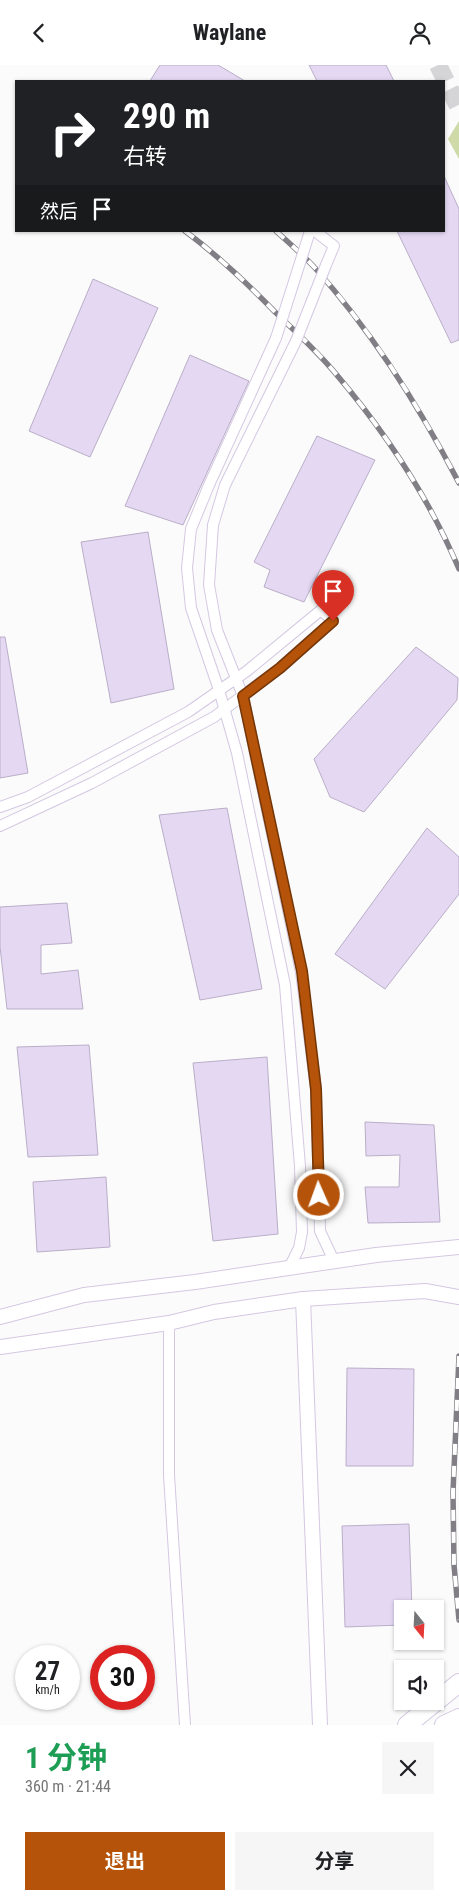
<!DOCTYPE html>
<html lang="zh">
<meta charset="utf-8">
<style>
body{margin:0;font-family:"Roboto Condensed","Noto Sans SC",sans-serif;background:#f6f6f6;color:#202124;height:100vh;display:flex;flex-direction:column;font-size:19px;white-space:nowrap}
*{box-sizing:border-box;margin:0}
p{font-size:16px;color:#757577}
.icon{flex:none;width:28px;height:28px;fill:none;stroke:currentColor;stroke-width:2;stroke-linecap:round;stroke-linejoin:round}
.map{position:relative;height:1660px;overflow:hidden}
.panel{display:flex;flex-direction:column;background:#fff;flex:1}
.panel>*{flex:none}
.hud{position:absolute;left:15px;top:15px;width:430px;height:152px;border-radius:0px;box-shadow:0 1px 4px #0004;background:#202124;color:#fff;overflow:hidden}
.needle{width:32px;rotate:162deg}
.buttons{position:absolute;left:394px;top:1535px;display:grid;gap:10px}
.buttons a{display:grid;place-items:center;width:50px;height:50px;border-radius:0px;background:#fff;box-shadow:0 1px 4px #0004;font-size:25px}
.speed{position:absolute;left:15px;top:1580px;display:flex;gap:10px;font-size:25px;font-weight:700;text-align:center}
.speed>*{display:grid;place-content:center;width:65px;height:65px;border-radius:50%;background:#fff;box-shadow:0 1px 4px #0004;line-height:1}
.speed small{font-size:12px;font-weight:400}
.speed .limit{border:8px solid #d22;background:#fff;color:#111}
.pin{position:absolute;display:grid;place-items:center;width:42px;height:42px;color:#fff;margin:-51px -21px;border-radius:50% 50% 50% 0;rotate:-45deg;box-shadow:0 0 5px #0007}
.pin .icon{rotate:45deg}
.me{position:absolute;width:55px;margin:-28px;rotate:358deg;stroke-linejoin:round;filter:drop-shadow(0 0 4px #0008)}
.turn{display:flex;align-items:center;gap:18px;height:105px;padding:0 25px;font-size:22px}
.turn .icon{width:65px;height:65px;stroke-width:2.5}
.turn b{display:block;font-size:35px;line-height:42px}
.then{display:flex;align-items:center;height:48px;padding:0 25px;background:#0003;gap:10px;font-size:19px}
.round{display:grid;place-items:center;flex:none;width:52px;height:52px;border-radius:0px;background:#f6f6f6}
.summary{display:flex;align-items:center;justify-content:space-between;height:85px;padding:0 25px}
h1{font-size:30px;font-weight:700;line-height:38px;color:#1e9e55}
.button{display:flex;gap:10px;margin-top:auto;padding:10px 25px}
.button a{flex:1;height:58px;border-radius:0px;background:#b45309;color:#fff;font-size:20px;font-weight:700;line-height:58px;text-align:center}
.button a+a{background:#f6f6f6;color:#202124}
header{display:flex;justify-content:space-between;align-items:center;height:65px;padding:0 25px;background:#fff;font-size:22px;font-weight:700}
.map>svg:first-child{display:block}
.green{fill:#cedba9}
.building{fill:#e4d8f3;stroke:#baaec8}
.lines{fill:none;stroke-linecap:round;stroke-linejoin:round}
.highway-tunnel{stroke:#d5d4d6;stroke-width:18;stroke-dasharray:18 9;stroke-linecap:butt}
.street-casing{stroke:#d4c8e2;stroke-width:12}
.secondary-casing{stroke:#d4c8e2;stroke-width:16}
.highway-casing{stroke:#d4c8e2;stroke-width:20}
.street{stroke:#fff;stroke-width:10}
.secondary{stroke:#fff;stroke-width:14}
.highway{stroke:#fff;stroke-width:18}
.rail-casing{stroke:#817e85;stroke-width:5.5}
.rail{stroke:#fff;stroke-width:4;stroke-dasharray:11;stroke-linecap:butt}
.street-bridge-casing{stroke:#d4c8e2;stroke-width:12;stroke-linecap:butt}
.street-bridge{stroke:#fff;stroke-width:10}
.route-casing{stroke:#753606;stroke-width:12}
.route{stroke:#b45309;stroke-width:9}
</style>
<header><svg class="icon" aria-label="back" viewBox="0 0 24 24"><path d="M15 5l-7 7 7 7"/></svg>Waylane<svg class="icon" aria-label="person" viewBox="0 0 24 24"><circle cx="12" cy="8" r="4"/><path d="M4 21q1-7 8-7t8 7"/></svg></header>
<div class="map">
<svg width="459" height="1660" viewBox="0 0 459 1660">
<rect width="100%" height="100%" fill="#fbfbfb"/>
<path class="green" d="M459,56V94L448,74Z"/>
<g class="building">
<path d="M160,0H218L245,16H150Z"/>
<path d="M309,0H386L394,16H317Z"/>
<path d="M444,111L459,144V275L451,278L397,166H444Z"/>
<path d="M93,214L158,243L90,392L29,366Z"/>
<path d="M190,290L249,316L183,460L125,441Z"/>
<path d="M317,371L375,395L304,537L264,522L270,505L254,497Z"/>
<path d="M148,467L174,624L111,638L81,477Z"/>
<path d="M0,572H5L28,708L0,713Z"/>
<path d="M416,582L458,613L457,635L364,747L330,732L314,694Z"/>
<path d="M227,743L262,924L200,935L159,750Z"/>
<path d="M427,763L459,792V829L385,924L335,889Z"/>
<path d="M67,838L72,878L41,880V909L78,905L83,944H7L0,882V842Z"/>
<path d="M89,980L98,1090L28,1092L17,982Z"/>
<path d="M267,992L278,1169L213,1176L193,998Z"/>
<path d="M365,1057L434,1060L440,1157L368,1158L365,1122H399L400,1090L366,1091Z"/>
<path d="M106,1112L110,1182L37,1187L33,1117Z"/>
<path d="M347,1303L414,1304L413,1401H346Z"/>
<path d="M409,1459L412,1544H402V1560L345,1562L342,1461Z"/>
</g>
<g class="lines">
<path class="highway-tunnel" d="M438,0L459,43"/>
<g class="street-casing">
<g id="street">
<path d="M315,166L334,181L326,200"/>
<path d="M305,182L310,166"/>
<path d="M276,273L209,420L191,464L187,503L191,543L219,625L237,688L285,920L300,1101L302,1167L299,1183L289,1203"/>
<path d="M296,276L225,420L213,460L209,520L217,565L243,631L301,907L316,1024L320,1166L334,1196"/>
<path d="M0,742L28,732L188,647L247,606L321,545L333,556L280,603L214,652L92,718L0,761"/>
<path d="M169,1258V1410L185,1660"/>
</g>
</g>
<g class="secondary-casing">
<g id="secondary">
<path d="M303,1234L320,1660"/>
<path d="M0,1252L84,1230L195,1217L376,1190L459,1182"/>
<path d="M0,1282L169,1258L214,1247L303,1234L425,1226L459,1232"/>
</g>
</g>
<g class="highway-casing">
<g id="highway">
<path d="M407,1660L459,1618"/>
<path d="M444,1660L459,1653"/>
</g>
</g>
<use href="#street" class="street"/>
<use href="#secondary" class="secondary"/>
<use href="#highway" class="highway"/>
<g class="rail-casing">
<g id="rail">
<path d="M185,166C217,190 247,218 275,247C296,267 318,287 336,309C386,368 429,433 459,504"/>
<path d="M276,166C289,178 303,190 315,203C373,268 419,341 459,418"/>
<path d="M459,1291L453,1427L454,1500L459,1555"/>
</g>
</g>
<use href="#rail" class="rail"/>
<g class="street-bridge-casing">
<g id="street-bridge">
<path d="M276,273L305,182"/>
<path d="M296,276L326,200"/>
</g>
</g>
<use href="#street-bridge" class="street-bridge"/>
</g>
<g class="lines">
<g class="route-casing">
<path id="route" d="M319,1130L316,1024L302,906L243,631L280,603L333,556"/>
</g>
<use href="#route" class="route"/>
</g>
</svg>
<div class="buttons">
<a><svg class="needle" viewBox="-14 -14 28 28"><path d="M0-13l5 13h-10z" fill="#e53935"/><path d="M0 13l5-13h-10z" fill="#757577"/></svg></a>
<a><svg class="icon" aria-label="sound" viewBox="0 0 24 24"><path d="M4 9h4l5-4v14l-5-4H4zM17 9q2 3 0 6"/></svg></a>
</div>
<div class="speed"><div>27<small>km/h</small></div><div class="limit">30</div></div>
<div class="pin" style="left:333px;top:556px;background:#d93025"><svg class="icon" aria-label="arrive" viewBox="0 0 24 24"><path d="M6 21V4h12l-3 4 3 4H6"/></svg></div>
<svg class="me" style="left:319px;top:1130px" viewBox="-20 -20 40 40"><circle r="17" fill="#b45309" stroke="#fff" stroke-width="3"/><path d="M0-11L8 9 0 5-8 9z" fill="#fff"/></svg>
<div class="hud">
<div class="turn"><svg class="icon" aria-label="right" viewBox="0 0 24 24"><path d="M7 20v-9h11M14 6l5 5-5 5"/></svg><div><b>290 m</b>右转</div></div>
<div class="then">然后<svg class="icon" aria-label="arrive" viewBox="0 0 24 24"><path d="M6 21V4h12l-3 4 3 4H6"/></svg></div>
</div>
</div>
<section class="panel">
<div class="summary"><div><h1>1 分钟</h1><p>360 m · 21:44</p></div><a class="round"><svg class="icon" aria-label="close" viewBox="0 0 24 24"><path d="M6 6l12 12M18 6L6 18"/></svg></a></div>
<div class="button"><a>退出</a><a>分享</a></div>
</section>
